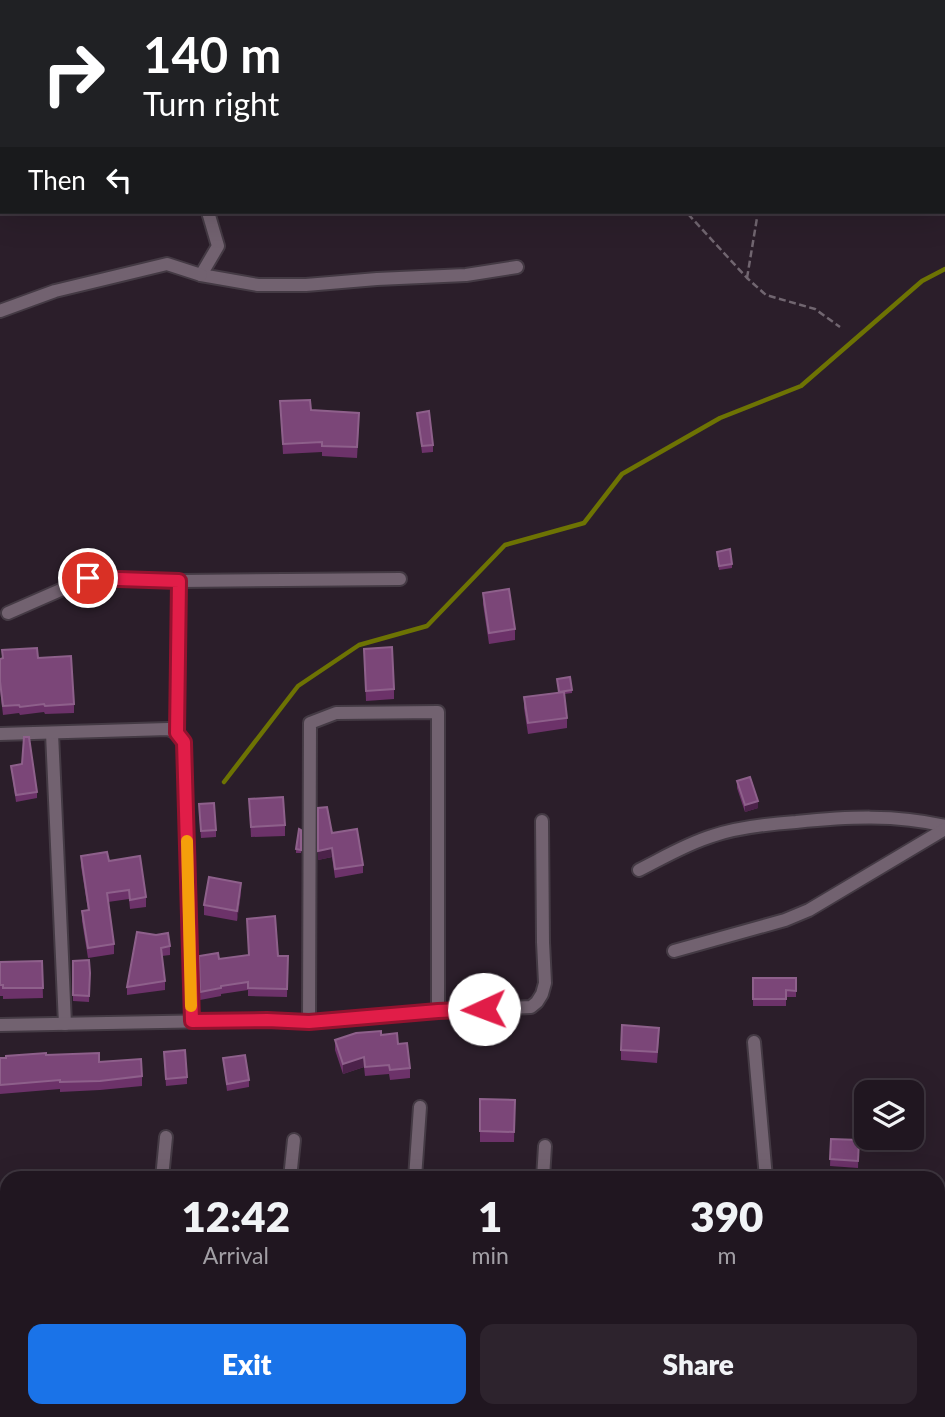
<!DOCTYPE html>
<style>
body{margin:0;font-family:Lato,sans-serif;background:#2d232d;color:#f1f3f6;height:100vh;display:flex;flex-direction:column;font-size:26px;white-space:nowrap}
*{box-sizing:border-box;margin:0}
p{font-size:23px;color:#a29fa5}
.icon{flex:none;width:38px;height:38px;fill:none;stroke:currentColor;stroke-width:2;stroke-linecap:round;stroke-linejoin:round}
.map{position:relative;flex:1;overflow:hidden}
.side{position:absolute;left:0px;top:1171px;width:945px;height:247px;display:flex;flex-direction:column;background:#201620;border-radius:21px 21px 0 0;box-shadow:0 7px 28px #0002,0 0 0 2px #3d353e}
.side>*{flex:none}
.hud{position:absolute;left:0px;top:0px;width:945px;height:214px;box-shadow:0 7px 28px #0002,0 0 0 2px #3d353e;background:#202124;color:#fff;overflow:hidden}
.fabs{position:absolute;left:854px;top:1080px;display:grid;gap:14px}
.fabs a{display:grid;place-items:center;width:70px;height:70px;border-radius:14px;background:#201620;box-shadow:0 7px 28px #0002,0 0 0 2px #3d353e;font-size:35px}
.pin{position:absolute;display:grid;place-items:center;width:60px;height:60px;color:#fff;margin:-30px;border:4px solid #fff;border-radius:50%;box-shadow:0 2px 7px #0007}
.me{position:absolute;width:77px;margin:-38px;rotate:268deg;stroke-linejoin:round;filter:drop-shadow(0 0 5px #0008)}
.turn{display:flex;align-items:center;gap:24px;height:147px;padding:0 28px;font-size:32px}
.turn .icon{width:91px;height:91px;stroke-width:2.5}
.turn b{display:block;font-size:49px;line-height:60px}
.then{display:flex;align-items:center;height:66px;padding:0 28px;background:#0003;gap:14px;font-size:26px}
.eta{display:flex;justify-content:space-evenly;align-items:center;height:119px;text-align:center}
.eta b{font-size:42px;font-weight:800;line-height:49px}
.button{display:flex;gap:14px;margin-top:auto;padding:14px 28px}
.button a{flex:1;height:80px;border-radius:14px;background:#1a73e8;color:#fff;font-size:28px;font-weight:800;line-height:80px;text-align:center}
.button a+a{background:#2d232d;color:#f1f3f6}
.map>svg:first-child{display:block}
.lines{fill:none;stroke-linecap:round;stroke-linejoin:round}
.stream{stroke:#6d7303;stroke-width:4.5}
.minor-casing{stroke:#443a44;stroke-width:16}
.tertiary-casing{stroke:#443a44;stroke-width:19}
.path{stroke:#716670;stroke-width:2.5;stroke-dasharray:7 3.5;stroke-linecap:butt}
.minor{stroke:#726270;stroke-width:12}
.tertiary{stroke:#726270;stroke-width:16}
.wall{fill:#6c3269}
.shaded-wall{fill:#4c224a}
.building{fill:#7b4678;stroke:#8e608b;stroke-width:2}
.route-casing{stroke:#92132f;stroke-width:18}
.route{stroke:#e11d48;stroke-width:12}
.slow{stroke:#f59e0b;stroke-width:12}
</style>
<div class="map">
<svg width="945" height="1417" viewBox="0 0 945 1417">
<rect width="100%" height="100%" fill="#2b1e2a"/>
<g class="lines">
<path class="stream" d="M224,782L298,686L359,645L427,626L505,545L584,523L622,474L720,418L801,386L922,281L945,269"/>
<g class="minor-casing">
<g id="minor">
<path d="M178,0L179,2"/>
<path d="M208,212L218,246L201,275L258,285H306L377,279L466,275L517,267"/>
<path d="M0,311L55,291L167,264L201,275"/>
<path d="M8,613L88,578L179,581L400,579"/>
<path d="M52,733L65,1024"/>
<path d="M177,733L179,581"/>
<path d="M0,734L168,729L177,733L184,742L192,1021"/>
<path d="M639,870C663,858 686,844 712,836C738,827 768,824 796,822C846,817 896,814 945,826"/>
<path d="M674,951L785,920L809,910L945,829"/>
<path d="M309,1022L310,723L336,713L438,712V1011"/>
<path d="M0,1025L267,1020L309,1022L438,1011L531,1007L537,1002L542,994L545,983L543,942L542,821"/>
<path d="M754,1042L766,1178"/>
<path d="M162,1178L166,1137"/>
<path d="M290,1178L294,1140"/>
<path d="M415,1178L420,1107"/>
<path d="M543,1178L545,1146"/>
<path d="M938,1205H945"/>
<path d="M938,1268L945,1267"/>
<path d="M0,1276L7,1277"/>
<path d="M0,1413L29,1417"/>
<path d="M137,1417L138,1410"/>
<path d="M269,1417L270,1410"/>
<path d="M401,1417V1410"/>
<path d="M528,1417L529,1410"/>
<path d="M661,1417L662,1410"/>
</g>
</g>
<g class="tertiary-casing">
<g id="tertiary">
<path d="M938,1364L945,1358"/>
<path d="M891,1417L896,1410"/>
</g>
</g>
<g class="path">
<path d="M943,22H945"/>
<path d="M688,214L747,278L766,295L815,309L840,327"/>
<path d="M747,278L758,212"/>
</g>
<use href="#minor" class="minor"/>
<use href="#tertiary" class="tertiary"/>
</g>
<g class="wall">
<path d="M280,401L359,423L357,458L322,456V452L283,454Z"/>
<path d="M417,413L433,445V452L422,453Z"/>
<path d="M717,552L732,564V568L719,570Z"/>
<path d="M483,593L515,629V640L489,644L483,604Z"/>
<path d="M364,649L394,689V699L366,701Z"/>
<path d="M2,650L38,658L74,704V713L45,714L44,712L20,715L19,713L3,715L0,689V659L2,658Z"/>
<path d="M557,682L572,690V693L564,694L567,718V728L528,734L524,708V697L559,693Z"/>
<path d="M11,766L37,792V798L16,802Z"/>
<path d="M737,781L758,808L745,812L737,788Z"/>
<path d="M249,799L285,825V836L251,837Z"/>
<path d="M199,811L216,830V837L201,838Z"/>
<path d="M301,830V853H296V849Z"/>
<path d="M332,833L363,865V873L335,878L332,857L318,860Z"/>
<path d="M81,856L109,861L146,897V907L130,909L129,899L108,902L114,944V954L88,958L82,921V911L88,910L81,866Z"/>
<path d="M241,893L237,921L204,915V905Z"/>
<path d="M247,919L278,956H288L287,997L248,996V990L221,994V996L200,1000L199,956L219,959L249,955Z"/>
<path d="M137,932L170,946V955L162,956L165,981V990L127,995V987Z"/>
<path d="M42,961L43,998L3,999V996H0V962Z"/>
<path d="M73,961L90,973L89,1002L73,1001Z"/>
<path d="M753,978H796V997H786V1006H753Z"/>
<path d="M381,1035L398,1044L410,1068V1078L390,1080L389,1074L365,1076L364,1067L343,1074L335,1050V1040Z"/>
<path d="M659,1038L657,1063L621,1060V1050Z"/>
<path d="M164,1052L187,1077V1084L166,1086Z"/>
<path d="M46,1055L99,1062L142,1076V1086L100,1090L60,1092V1089L0,1094V1058Z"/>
<path d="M223,1058L249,1080V1087L227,1091Z"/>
<path d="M515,1100L514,1142H480V1131Z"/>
<path d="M831,1139L859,1140L858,1168L830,1166Z"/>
<path d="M7,1304V1345L0,1343V1319Z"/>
</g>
<g class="shaded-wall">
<path d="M758,801V808L745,812V805Z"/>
<path d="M332,848V857L318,860V851Z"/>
<path d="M241,883V893L237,921V911Z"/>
<path d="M364,1057V1067L343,1074V1064Z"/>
</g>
<g class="building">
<path d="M310,400L311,410L359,413L357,447L322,446V442L283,444L280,401Z"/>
<path d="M429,411L433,445L422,446L417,413Z"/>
<path d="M730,549L732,564L719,566L717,552Z"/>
<path d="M509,589L515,629L489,633L483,593Z"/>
<path d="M392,647L394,689L366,691L364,649Z"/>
<path d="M37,648L38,658L71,656L74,704L45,706L44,704L20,707L19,705L3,706L0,681V659L3,658L2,650Z"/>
<path d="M570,677L572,690L559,692L557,679Z"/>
<path d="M564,692L567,718L528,723L524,697Z"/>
<path d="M24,737H29L37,792L16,795L11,766L22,764Z"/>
<path d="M750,777L758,801L745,805L737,781Z"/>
<path d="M283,797L285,825L251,827L249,799Z"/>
<path d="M214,803L216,830L201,831L199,804Z"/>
<path d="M327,807L332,833L357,829L363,865L335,869L332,848L318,851V808Z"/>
<path d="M299,829L301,830V850L296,849Z"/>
<path d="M107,852L109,861L140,856L146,897L130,900L129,890L107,893L114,944L88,948L82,911L89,910L81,856Z"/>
<path d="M209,877L241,883L237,911L204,905Z"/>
<path d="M275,916L278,956H288L287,989L248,988V982L221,986V988L200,992L199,956L218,953L219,959L249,955L247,919Z"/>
<path d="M137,932L156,935L168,933L170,946L161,948L165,981L127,987Z"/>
<path d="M89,960L90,973L89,996L73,995V961Z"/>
<path d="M42,961L43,988H3V985H0V962Z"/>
<path d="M753,978H796V991L786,990V999H753Z"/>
<path d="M622,1025L659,1028L657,1052L621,1050Z"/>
<path d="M381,1031V1035L397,1033L398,1044L407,1043L410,1068L390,1070L389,1065L365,1067L364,1057L343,1064L335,1040L356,1033Z"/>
<path d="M185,1050L187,1077L166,1079L164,1052Z"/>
<path d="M46,1053V1055L99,1053V1062L141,1059L142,1076L100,1081L60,1082V1080L0,1085V1058H6V1056Z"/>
<path d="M245,1055L249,1080L227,1084L223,1058Z"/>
<path d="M480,1099L515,1100L514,1132L480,1131Z"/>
<path d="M831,1139L859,1140L858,1161L830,1159Z"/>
<path d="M3,1303L7,1304V1334L0,1333V1319Z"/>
<path d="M155,1410H225V1413L250,1414V1417H155Z"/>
<path d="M429,1410H457L456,1417H429Z"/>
</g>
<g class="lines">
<g class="route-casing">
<path id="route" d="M88,578L179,581L177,733L184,742L192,1021L267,1020L309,1022L438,1011L484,1009"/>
</g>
<use href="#route" class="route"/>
<path class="slow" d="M187,841L191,1006"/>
</g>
</svg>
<div class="fabs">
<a><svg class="icon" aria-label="layers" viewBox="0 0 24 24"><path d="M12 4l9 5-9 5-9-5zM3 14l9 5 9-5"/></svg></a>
</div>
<div class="pin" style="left:88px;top:578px;background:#d93025"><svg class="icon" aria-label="arrive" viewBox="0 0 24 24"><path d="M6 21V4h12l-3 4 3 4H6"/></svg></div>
<svg class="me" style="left:484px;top:1009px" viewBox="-20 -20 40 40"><circle r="19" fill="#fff"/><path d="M0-13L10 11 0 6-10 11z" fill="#e11d48"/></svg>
<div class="hud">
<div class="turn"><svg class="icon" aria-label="right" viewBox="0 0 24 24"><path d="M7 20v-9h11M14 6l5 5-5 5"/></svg><div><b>140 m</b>Turn right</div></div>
<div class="then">Then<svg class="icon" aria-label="left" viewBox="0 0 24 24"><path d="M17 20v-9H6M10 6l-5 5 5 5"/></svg></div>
</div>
<section class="side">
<div class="eta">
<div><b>12:42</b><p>Arrival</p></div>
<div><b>1</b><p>min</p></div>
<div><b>390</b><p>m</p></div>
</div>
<div class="button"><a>Exit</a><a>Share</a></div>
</section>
</div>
